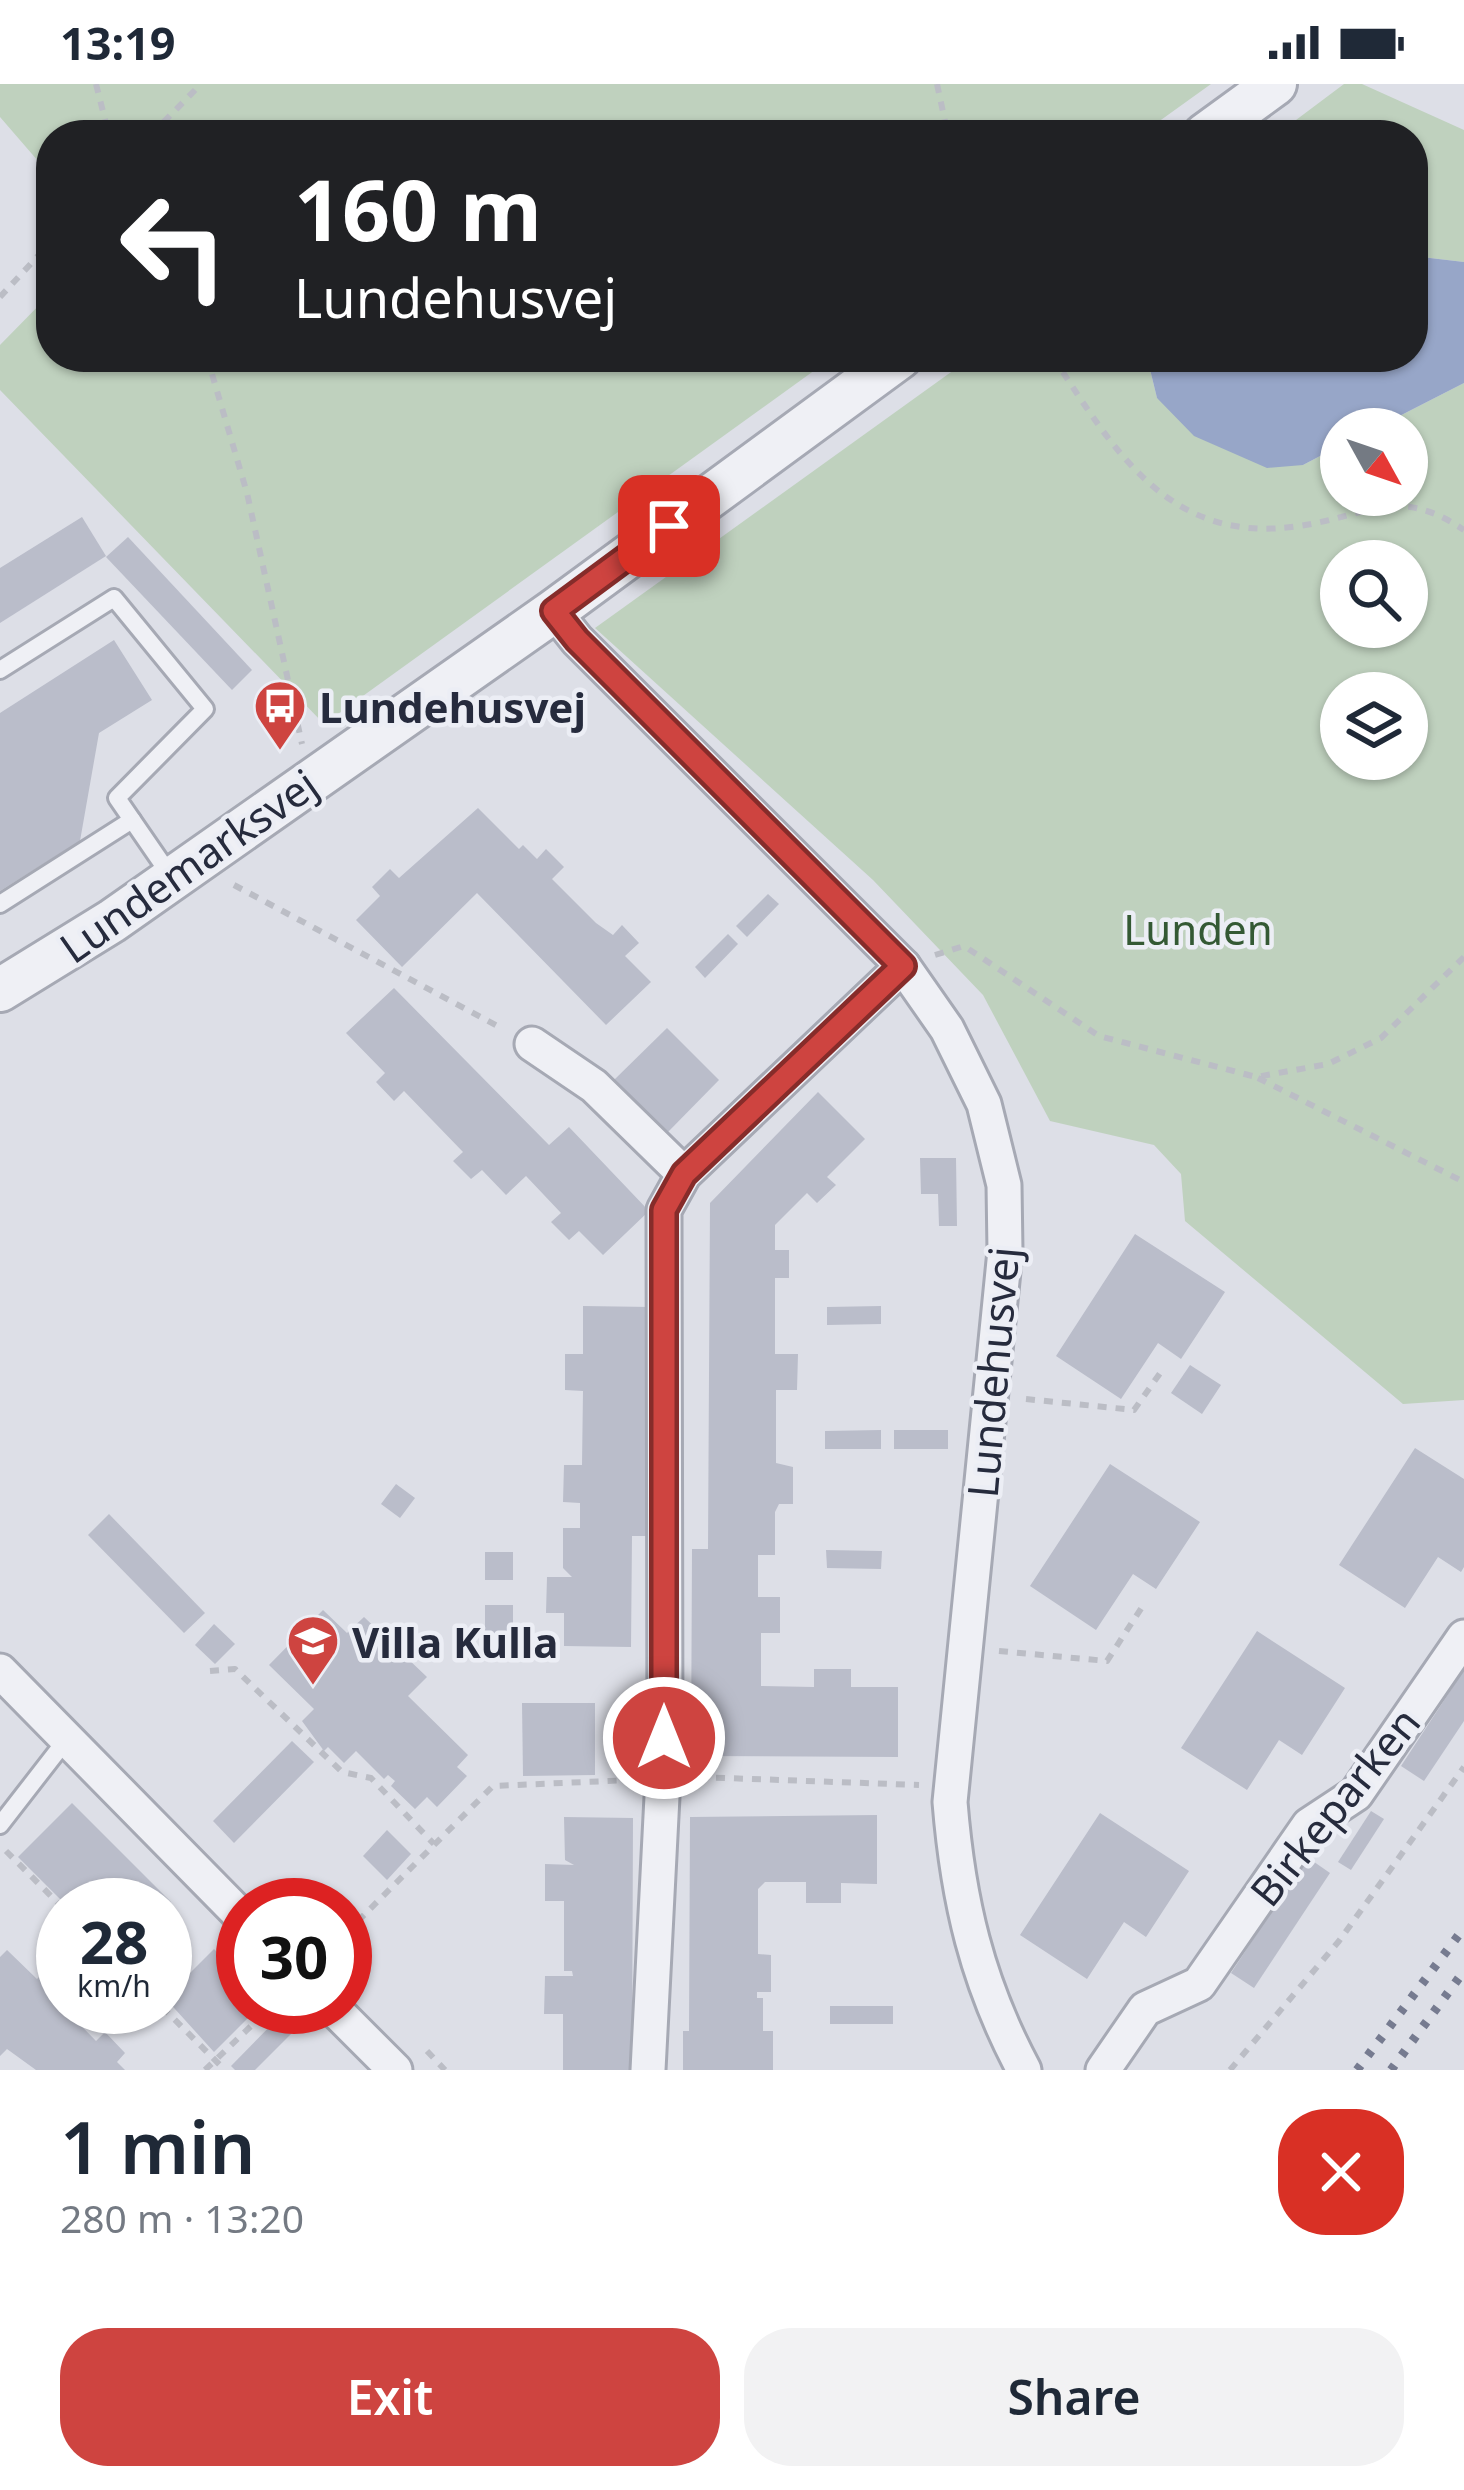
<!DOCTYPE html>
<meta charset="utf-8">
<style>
body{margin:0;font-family:"Noto Sans",sans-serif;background:#f2f2f3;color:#1f2937;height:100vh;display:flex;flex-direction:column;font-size:45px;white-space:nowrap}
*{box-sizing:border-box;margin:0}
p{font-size:39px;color:#747a83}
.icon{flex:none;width:66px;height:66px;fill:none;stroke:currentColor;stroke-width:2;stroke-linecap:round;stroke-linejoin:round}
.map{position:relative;height:1986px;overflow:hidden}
.panel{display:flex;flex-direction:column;background:#fff;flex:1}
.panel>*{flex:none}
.top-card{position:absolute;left:36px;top:36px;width:1392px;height:252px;border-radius:48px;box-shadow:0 3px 9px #0004;background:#202124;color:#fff;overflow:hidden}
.needle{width:78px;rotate:130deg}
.buttons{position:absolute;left:1320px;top:324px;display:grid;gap:24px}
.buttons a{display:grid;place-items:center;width:108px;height:108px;border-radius:50%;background:#fff;box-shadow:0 3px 9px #0004;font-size:60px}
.speed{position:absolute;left:36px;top:1794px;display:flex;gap:24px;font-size:60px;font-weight:700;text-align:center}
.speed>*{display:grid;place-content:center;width:156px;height:156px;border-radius:50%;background:#fff;box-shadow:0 3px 9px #0004;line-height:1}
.speed small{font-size:30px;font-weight:400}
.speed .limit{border:18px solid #d22;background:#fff;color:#111}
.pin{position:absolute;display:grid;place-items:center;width:102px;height:102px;color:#fff;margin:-51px;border-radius:24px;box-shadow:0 6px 18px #0006}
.me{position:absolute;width:132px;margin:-66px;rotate:0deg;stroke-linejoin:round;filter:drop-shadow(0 0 9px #0008)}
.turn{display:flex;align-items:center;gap:42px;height:252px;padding:0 60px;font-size:54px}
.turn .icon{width:156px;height:156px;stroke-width:2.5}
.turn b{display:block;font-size:84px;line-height:102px}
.round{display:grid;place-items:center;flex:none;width:126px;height:126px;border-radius:48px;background:#f2f2f3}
.summary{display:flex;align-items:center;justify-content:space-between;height:204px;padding:0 60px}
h1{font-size:72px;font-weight:600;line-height:90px}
.button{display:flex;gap:24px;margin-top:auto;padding:24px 60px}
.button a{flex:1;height:138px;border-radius:48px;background:#ce4440;color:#fff;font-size:48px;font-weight:600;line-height:138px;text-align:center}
.button a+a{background:#f2f2f3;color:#1f2937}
.status{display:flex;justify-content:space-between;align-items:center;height:84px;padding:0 60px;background:#fff;direction:ltr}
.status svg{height:33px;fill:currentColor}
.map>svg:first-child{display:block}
.green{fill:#bfd1be;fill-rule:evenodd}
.water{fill:#97a6c8}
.building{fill:#babdca}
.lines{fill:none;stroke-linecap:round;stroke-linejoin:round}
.service-casing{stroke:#a6a9b4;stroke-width:22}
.minor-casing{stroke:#a6a9b4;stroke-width:39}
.tertiary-casing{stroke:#a6a9b4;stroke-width:48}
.path{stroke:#bbbdc5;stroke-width:6;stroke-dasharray:9 9;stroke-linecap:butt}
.service{stroke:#eff0f5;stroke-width:16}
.minor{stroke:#eff0f5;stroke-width:33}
.tertiary{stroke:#eff0f5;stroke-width:42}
.rail{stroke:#767b90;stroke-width:9;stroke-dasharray:6 12;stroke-linecap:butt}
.route-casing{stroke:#862c2a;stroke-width:30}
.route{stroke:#ce4440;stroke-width:21}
.labels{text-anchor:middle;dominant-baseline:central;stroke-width:9;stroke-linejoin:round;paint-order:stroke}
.poi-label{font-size:42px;font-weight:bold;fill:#262b3d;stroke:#eceef5;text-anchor:start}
.street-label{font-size:42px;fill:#262b3d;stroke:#eceef5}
.park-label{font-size:42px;fill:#345934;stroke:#eceef5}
</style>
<div class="status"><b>13:19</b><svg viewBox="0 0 49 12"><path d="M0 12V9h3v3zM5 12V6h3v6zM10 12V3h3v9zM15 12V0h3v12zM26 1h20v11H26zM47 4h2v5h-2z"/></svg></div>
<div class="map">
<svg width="1464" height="1986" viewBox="0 0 1464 1986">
<rect width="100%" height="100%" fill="#dddfe7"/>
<g class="green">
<path d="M0,0H1211L1140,51H51V92L0,33Z"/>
<path d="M1344,0H1362L1464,46V178L1413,172V51H1276Z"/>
<path d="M51,209V273H833L324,640L0,306V261Z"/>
<path d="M972,273H1147L1157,314L1303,381L1341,361V411H1407V345H1374L1464,299V1316L1403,1320L1185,1137L1181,1090L1154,1061L1050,1037L983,911L873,796L595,544ZM1341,477H1407V543H1341ZM1341,609H1407V675H1341Z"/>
</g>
<path class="water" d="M1413,172L1464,178V299L1374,345H1341V361L1303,381L1267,384L1194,352L1157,314L1147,273H1413Z"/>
<g class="building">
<path d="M82,433L106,472L0,539V484Z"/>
<path d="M128,453L252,586L232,606L106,473Z"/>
<path d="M114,556L152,616L99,649L80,757L0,807V629Z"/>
<path d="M478,724L519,765L523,761L537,775L546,765L564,783L552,795L596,839L613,851L622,841L639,859L625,872L651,898L606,941L477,809L402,883L356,836L380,812L372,803L390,785L399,794Z"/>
<path d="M768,810L779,820L747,853L736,842Z"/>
<path d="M728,850L738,860L705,894L695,883Z"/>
<path d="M394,904L549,1061L569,1043L649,1127L603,1171L579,1147L569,1156L551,1138L561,1129L526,1092L506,1111L482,1086L471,1095L453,1077L463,1068L404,1007L394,1017L376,998L385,989L346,949Z"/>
<path d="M667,944L719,996L667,1049L614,996Z"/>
<path d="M818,1008L865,1055L827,1093L836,1101L817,1119L807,1109L775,1141V1166H789V1194H775V1270H798L797,1306H776V1379L793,1383V1420H779L775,1428V1471H758V1513H780V1549H761V1602L814,1603V1585H851V1603H898V1673L691,1672L692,1465H708L710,1119Z"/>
<path d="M920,1074H956L957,1142H939L938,1110H921Z"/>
<path d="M1135,1150L1225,1208L1181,1275L1158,1259L1121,1315L1056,1272Z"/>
<path d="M583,1222L651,1223L648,1452H632L631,1563L564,1562V1529H546L547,1493H572L563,1484V1444H580V1419L563,1418L564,1381H582L583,1307L565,1306V1270H583Z"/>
<path d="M881,1222V1240L827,1241V1223Z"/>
<path d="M1190,1281L1221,1301L1202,1330L1171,1309Z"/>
<path d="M881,1346V1365H825V1347Z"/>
<rect x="894" y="1346" width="54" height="19"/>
<path d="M1415,1364L1464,1395V1483L1461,1488L1438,1473L1405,1524L1339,1481Z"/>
<path d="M1110,1380L1200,1438L1156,1505L1133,1490L1096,1546L1030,1502Z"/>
<path d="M396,1400L415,1414L400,1434L381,1420Z"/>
<path d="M109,1430L205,1529L184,1549L88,1451Z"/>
<path d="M826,1466L882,1467L881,1485L827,1484Z"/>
<rect x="485" y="1468" width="28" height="28"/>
<rect x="485" y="1521" width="28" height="29"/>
<path d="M323,1526L347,1549L364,1533L427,1593L408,1612L468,1671L457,1683L467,1692L437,1723L427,1713L415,1725L391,1702L395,1697L388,1691L384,1695L356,1667L344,1679L328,1663L324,1667L302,1637L314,1625L269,1581Z"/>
<path d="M214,1540L235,1560L215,1580L195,1561Z"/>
<path d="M1257,1547L1345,1604L1302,1671L1279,1656L1247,1706L1181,1664Z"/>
<path d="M1464,1586V1637L1424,1697L1401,1682Z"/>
<path d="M522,1619H595V1691L523,1692Z"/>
<path d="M292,1657L314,1678L234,1759L213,1737Z"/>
<path d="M72,1719L171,1818L168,1821H66L18,1773Z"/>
<path d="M1371,1727L1384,1735L1351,1786L1338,1778Z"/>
<path d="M1100,1729L1189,1787L1146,1853L1124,1838L1087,1895L1020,1851Z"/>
<path d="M877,1731V1800L841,1799V1819H806V1798H765L758,1805V1870L771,1871V1908H757V1914H763V1947H773V1986H683V1947H689L690,1733Z"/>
<path d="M564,1733L633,1734L632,1986H563V1930H544L545,1892H573L572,1887H564V1817H545V1780L574,1781L565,1776Z"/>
<path d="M387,1746L411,1770L387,1796L363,1772Z"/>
<path d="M1307,1773L1330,1789L1254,1904L1231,1889Z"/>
<path d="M214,1865L243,1894V1923H259L214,1968L165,1914Z"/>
<path d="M7,1866L37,1895L44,1888L63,1906L56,1916L96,1957L105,1948L125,1969L117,1978L125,1986H36L7,1965L0,1972V1873Z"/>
<rect x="830" y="1922" width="63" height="18"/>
<path d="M279,1933L293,1948L255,1986H235L231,1982Z"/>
</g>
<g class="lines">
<g class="service-casing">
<g id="service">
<path d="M0,586L114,514L205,625L117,714L172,794"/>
<path d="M0,820L132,736"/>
<path d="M0,1741L66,1656"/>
</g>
</g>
<g class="minor-casing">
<g id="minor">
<path d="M554,527L577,556L903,882L947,945L984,1020L1004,1101L1005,1167L950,1718C958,1817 977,1898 1024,1986"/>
<path d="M532,960L594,1002L684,1090"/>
<path d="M0,1587L243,1834"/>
<path d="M332,1923L395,1986"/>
<path d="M648,1986L665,1654L664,1126L684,1090L903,882"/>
<path d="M1103,1986L1145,1925L1199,1900L1309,1741L1356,1710L1464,1553"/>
</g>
</g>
<g class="tertiary-casing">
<g id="tertiary">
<path d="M1205,51L1275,0"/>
<path d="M0,906L112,837L554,527L900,273"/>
</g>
</g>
<g class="path">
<path d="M96,0L109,51"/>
<path d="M937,0L948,51"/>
<path d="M151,51L201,0"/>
<path d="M0,213L51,158"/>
<path d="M207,273L247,409L302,660"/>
<path d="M1053,273C1114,366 1169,462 1299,442C1368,432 1398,401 1464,446"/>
<path d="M234,801L503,945"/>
<path d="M935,871L964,862L1099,952L1256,993L1328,980L1381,954L1464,873"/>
<path d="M1258,994L1464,1098"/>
<path d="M1026,1315L1134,1326L1163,1285"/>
<path d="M999,1567L1107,1577L1144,1520"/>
<path d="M210,1587L235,1585L342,1688L371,1694L434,1760"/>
<path d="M698,1693L919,1701"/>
<path d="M6,1767L63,1824"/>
<path d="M345,1850L493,1702L631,1696"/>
<path d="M162,1923L225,1986"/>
<path d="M427,1967L445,1986"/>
<path d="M205,1986L271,1923"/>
<path d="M1230,1986L1339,1857L1464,1683"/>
</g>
<use href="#service" class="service"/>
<use href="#minor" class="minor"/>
<use href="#tertiary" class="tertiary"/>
<g class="rail">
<path d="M1357,1986L1464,1844"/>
<path d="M1391,1986L1464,1887"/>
</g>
</g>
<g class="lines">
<g class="route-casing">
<path id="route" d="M664,1654V1126L684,1090L903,882L577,556L554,527L669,442"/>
</g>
<use href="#route" class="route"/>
</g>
<defs>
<g id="bus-pin" transform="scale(2.7)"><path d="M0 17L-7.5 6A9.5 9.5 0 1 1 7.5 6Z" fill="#ce4440" stroke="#eceef5"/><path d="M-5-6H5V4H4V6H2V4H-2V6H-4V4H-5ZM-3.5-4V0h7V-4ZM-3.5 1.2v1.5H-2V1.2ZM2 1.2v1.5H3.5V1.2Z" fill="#fff"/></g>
<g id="school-pin" transform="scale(2.7)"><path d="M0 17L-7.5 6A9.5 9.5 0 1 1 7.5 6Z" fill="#ce4440" stroke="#eceef5"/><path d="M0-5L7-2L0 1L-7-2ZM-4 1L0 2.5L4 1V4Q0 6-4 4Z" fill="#fff"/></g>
</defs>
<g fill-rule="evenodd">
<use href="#bus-pin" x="280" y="622"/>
<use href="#school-pin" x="313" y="1557"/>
</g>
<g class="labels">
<g class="poi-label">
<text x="319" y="622">Lundehusvej</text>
<text x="352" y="1557">Villa Kulla</text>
</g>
<g class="street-label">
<text transform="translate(188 781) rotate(-35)">Lundemarksvej</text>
<text transform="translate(992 1288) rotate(-85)">Lundehusvej</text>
<text transform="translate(1334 1722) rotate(-51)">Birkeparken</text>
</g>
<g class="park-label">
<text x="1198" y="844">Lunden</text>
</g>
</g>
</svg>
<div class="buttons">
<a><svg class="needle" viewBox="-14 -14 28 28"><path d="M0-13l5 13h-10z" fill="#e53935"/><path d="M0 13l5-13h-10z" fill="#747a83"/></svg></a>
<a><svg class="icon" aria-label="search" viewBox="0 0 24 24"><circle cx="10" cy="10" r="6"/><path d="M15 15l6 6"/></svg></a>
<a><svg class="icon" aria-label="layers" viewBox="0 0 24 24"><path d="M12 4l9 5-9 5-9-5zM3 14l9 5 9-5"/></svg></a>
</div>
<div class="speed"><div>28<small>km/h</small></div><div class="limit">30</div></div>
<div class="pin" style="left:669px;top:442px;background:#d93025"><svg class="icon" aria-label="arrive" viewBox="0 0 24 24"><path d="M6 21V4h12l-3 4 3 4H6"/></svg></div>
<svg class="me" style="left:664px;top:1654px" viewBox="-20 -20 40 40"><circle r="17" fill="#ce4440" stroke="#fff" stroke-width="3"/><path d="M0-11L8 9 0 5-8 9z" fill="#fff"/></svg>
<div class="top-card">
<div class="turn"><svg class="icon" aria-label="left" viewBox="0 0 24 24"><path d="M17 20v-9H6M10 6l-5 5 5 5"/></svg><div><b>160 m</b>Lundehusvej</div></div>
</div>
</div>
<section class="panel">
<div class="summary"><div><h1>1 min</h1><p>280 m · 13:20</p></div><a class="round" style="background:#d93025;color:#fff"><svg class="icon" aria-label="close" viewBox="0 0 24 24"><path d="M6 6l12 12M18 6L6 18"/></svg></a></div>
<div class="button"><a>Exit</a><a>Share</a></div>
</section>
